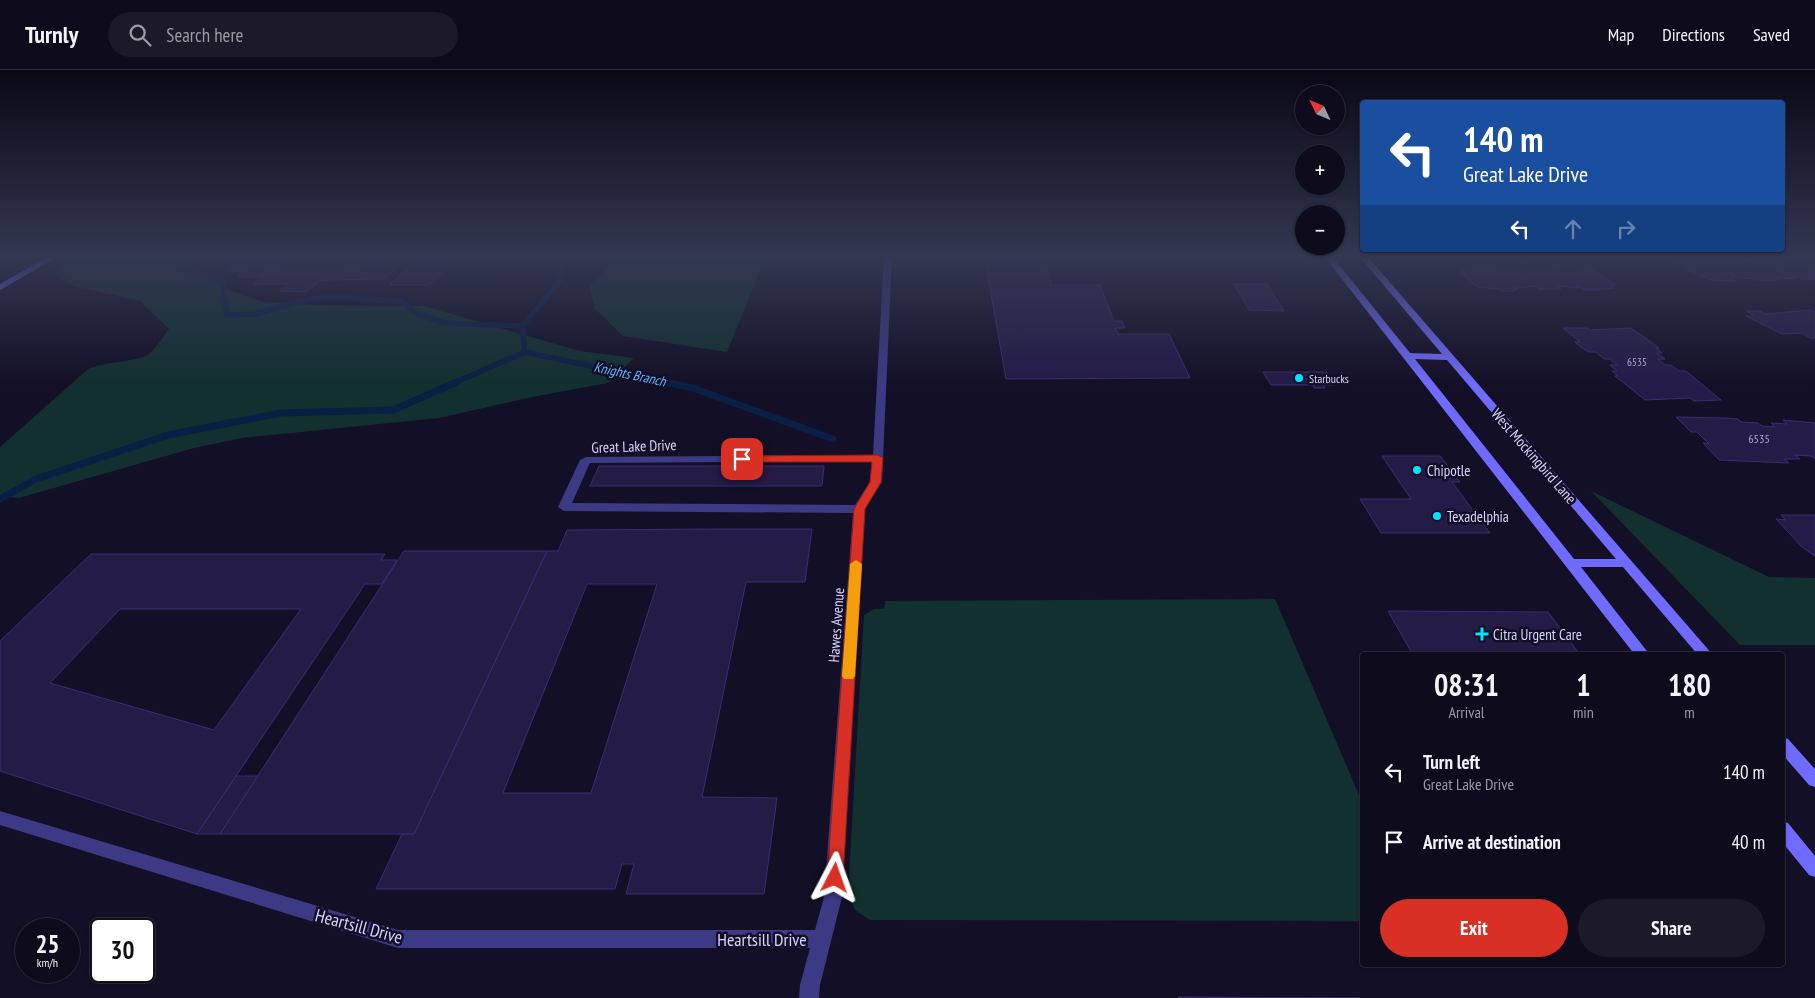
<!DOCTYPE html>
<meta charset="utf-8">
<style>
body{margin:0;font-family:"PT Sans Narrow",sans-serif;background:#1c1929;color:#f1f3f6;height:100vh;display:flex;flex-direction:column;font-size:19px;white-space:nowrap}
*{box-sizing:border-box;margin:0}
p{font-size:16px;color:#9b9ba3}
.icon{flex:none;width:28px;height:28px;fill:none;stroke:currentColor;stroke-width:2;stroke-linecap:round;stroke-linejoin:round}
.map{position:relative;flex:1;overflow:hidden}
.drawer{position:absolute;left:1360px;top:582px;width:425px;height:315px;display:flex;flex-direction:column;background:#0e0b1c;border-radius:5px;box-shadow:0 1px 4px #0004,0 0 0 1px #2e2b3b}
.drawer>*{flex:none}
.banner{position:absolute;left:1360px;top:30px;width:425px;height:152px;border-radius:5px;box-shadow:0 1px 4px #0004,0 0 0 1px #2e2b3b;background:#1a4fa0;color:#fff;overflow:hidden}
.needle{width:32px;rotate:314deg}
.tools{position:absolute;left:1295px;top:15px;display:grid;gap:10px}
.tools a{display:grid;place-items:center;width:50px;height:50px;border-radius:50%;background:#0e0b1c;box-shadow:0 1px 4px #0004,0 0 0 1px #2e2b3b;font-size:25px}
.speed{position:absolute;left:15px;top:848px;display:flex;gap:10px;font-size:25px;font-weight:700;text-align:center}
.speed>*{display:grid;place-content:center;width:65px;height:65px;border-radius:50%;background:#0e0b1c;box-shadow:0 1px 4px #0004,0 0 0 1px #2e2b3b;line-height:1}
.speed small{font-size:12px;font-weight:400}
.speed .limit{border:2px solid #111;border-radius:8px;background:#fff;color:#111}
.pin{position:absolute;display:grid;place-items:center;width:42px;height:42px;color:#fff;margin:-21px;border-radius:10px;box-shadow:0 2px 8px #0006}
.me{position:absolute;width:55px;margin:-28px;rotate:4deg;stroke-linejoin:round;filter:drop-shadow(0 0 4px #0008)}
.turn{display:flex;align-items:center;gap:18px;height:105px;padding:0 20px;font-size:22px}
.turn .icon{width:65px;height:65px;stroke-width:2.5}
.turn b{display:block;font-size:35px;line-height:42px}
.lanes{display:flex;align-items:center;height:48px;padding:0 20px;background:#0003;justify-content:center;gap:25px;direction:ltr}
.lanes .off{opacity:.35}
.eta{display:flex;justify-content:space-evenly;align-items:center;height:85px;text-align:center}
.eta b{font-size:30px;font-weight:800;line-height:35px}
.primary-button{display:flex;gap:10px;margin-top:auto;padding:10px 20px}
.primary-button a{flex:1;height:58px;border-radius:30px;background:#d93025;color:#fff;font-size:20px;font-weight:800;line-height:58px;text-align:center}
.primary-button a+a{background:#1c1929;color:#f1f3f6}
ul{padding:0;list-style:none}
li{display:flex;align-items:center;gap:15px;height:70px;padding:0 20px}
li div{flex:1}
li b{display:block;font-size:19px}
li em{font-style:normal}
header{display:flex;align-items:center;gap:30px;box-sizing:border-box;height:70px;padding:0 25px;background:#0e0b1c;border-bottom:1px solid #2e2b3b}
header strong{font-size:24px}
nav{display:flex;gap:28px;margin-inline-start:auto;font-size:18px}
.search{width:350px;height:45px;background:#1c1929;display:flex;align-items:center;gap:12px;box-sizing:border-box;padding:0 18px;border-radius:28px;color:#9b9ba3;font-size:19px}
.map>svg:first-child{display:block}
.green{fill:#12302f}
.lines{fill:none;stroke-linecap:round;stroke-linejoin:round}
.stream-far1{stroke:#0a1f44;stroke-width:5.5}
.stream{stroke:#0a1f44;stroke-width:7}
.building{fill:#241b47;stroke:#3b2d73;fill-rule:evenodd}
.street{fill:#3d3a85;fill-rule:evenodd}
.secondary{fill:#6f6bff;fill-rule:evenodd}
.route{fill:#d93025;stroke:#8d1f18}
.slow{fill:#f59e0b}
.poi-dot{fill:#00e5ff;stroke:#130f26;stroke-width:2}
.labels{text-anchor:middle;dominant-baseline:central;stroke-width:5;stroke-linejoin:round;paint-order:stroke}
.far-number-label{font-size:11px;fill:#aca6d1}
.far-poi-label{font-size:12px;fill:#d9d4ff;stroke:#130f26;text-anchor:start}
.number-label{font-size:12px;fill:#aca6d1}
.far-water-label{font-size:14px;font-style:italic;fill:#62b6ff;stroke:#130f26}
.street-label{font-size:15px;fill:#d9d4ff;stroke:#130f26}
.poi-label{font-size:15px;fill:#d9d4ff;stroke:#130f26;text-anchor:start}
.near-street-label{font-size:18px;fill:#d9d4ff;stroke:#130f26}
</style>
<header>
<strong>Turnly</strong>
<div class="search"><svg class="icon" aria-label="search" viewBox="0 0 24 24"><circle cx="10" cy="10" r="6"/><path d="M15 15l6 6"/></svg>Search here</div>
<nav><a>Map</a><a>Directions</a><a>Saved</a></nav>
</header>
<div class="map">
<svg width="1815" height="928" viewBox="0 0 1815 928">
<rect width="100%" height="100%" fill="#130f26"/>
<g class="green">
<path d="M88,186H175L231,221L264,232L319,235L424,236L580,281L634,288L608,313L532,327L439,348L242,368L194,378L19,428L0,426V377L88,299C106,291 134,293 149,284C156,279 163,266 169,259L140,231L74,216L53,203Z"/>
<path d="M619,188L765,189L727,282L623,266L595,239L589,216Z"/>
<path d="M1591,421L1769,507L1815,508V575H1740Z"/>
<path d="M1275,529L1362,732V851L870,850L855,840L848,822L864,545L874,539H884L885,531Z"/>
</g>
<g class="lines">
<g class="stream-far1">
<path d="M561,190L562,209L522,256L525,282L671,313"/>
<path d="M77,198L123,187L222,208L227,245L255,244L308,229L338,227L403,232L417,244L446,253L522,256"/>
<path d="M454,313L525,282"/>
</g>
<g class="stream">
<path d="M665,312L693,318L833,369"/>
<path d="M0,429L36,409L168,365L281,343L393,340L457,312"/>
</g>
</g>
<g class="building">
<path d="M1698,188L1702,191L1718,189L1724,191L1720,189L1763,190H1768L1763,188L1786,189L1796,191L1815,200V209L1803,210L1798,207H1792L1796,209L1776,208L1779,210H1757L1753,208L1740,209L1736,207L1730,208L1735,211L1712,210L1692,203L1676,192H1682L1678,190Z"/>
<path d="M241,190L283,191L260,207H238L246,201H225Z"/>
<path d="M414,192L453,193L429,215H389Z"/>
<path d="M359,194L400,195L384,209L321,210L306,222L280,221L289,214H253L277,197L354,198Z"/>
<path d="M986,195H1046L1052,215H1100L1114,251H1122L1125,258H1115L1118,264H1169L1190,308L1006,309Z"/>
<path d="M1569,195L1593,199L1616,215H1611L1615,218L1591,220L1583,219L1578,216H1576L1579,218L1558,216L1561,219H1539L1536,216L1520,218L1513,216L1517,219L1513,220L1515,221H1503L1500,219L1477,217L1458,200H1464L1461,198L1472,197L1471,196H1490L1494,199L1533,197L1536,199L1551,197L1556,199L1551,196Z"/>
<path d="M1234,214H1267L1284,241L1249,240Z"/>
<path d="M1812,240L1815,242V268H1810L1802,263L1782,264L1746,246H1754L1747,241H1761L1765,244Z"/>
<path d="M1563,258H1587L1590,260L1631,258L1659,278H1656L1662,283H1657L1665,289H1658L1665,295H1671L1679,301H1686L1721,330L1694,331L1690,328L1645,330L1615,306H1618L1612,301H1617L1610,295H1617L1610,289H1604L1596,282H1589L1582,278L1575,272H1580Z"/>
<path d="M1263,302H1327L1336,315H1323L1325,318H1314L1313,315H1271Z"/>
<path d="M1676,347L1725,348L1738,349L1741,352L1758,353L1762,356L1775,357L1771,353L1787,354L1783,350L1815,353V389L1811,386L1795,385L1800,389H1784L1789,393L1719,390L1703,373L1709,374L1697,362H1691Z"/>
<path d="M1382,386H1440L1460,412H1452L1490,463H1381L1360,429H1411Z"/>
<path d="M599,396H824L822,416H590Z"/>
<path d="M1781,445H1815V486L1802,477L1776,449L1786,450Z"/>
<path d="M719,459H812L805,512H746L702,727L777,728L764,824H626L634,794H622L615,819H376L402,764H414L547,481H558L567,460ZM587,514H657L591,723H503Z"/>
<path d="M404,481H547L414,764H220Z"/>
<path d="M91,484H385L381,490H397L382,514H365L197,764L0,701V571ZM120,539H301L214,660L50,613Z"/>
<path d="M1388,541L1548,542L1580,585H1413Z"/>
<path d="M236,706H258L220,764H197Z"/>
<path d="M1178,927L1360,928H1179Z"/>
</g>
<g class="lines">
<path class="street" d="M884,186H892L882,412L865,439L842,827L820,915L819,928H799L800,915L810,878H398L0,755V741L398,860H815L824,827L853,443L564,441L558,437L580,390L586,387L873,385ZM872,391L870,412L855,435L572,433L590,393Z"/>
<g class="secondary">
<path d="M50,186H59L0,220V214Z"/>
<path d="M1324,186H1332L1410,283L1442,284L1359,186H1367L1713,585H1698L1623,497H1581L1650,585H1635ZM1415,289L1447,290L1616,489H1574Z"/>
<path d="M1782,667L1788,669L1815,699V717L1809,715L1782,684Z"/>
<path d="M1782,751L1788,753L1815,786V807L1809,805L1782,772Z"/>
</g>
</g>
<linearGradient id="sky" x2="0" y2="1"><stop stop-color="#0a0815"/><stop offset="0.59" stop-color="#333752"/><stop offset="1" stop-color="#333752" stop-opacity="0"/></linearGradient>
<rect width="1815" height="316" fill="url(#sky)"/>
<path class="route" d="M878,385L883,388L881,412L865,439L843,808L841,813L835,815L829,813L827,808L854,439L870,412L872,392H742L736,389L742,386Z"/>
<path class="slow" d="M856,490L862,494L855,606L853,609H844L842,606L850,494Z"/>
<g class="poi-dot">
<circle cx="1299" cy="308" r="5"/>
<circle cx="1417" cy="400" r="5"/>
<circle cx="1437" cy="446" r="5"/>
<path d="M1479.5 556.5h5v5h5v5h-5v5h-5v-5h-5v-5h5z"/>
</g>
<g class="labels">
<g class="far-number-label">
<text x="1637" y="292">6535</text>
</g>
<g class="far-poi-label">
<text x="1309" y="308">Starbucks</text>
</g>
<g class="number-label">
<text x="1759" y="368">6535</text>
</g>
<g class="far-water-label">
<text transform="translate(630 304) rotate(12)">Knights Branch</text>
</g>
<g class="street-label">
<text transform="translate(634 376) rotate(-2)">Great Lake Drive</text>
<text transform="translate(1534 386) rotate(49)">West Mockingbird Lane</text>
<text transform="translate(836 555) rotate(-86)">Hawes Avenue</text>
</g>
<g class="poi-label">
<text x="1427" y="400">Chipotle</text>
<text x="1447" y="446">Texadelphia</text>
<text x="1493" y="564">Citra Urgent Care</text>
</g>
<g class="near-street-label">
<text transform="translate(359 856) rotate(15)">Heartsill Drive</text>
<text x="762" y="869">Heartsill Drive</text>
</g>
</g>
</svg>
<div class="tools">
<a><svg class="needle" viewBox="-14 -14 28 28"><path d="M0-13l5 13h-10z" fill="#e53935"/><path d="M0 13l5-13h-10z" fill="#9b9ba3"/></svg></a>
<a>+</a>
<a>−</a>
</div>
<div class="speed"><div>25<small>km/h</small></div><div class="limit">30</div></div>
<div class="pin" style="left:742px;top:389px;background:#d93025"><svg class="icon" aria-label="arrive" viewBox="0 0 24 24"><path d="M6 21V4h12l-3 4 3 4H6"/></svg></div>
<svg class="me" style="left:835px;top:808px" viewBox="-20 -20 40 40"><path d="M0-17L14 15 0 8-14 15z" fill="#d93025" stroke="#fff" stroke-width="4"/></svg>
<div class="banner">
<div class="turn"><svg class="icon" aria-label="left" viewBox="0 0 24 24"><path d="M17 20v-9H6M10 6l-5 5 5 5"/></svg><div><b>140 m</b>Great Lake Drive</div></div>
<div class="lanes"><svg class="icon" aria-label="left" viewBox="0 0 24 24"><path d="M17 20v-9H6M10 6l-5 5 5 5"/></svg><svg class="icon off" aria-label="ahead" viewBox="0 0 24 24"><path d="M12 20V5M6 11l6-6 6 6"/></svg><svg class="icon off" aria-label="right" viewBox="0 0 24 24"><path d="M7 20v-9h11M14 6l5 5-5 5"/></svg></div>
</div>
<section class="drawer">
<div class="eta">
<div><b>08:31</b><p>Arrival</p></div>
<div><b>1</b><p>min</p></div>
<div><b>180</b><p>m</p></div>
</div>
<ul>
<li><svg class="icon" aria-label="left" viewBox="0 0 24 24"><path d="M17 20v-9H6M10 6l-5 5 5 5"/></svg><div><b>Turn left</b><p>Great Lake Drive</p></div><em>140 m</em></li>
<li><svg class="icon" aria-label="arrive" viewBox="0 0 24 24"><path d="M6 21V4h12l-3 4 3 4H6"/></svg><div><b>Arrive at destination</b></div><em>40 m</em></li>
</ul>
<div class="primary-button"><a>Exit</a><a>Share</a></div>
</section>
</div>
